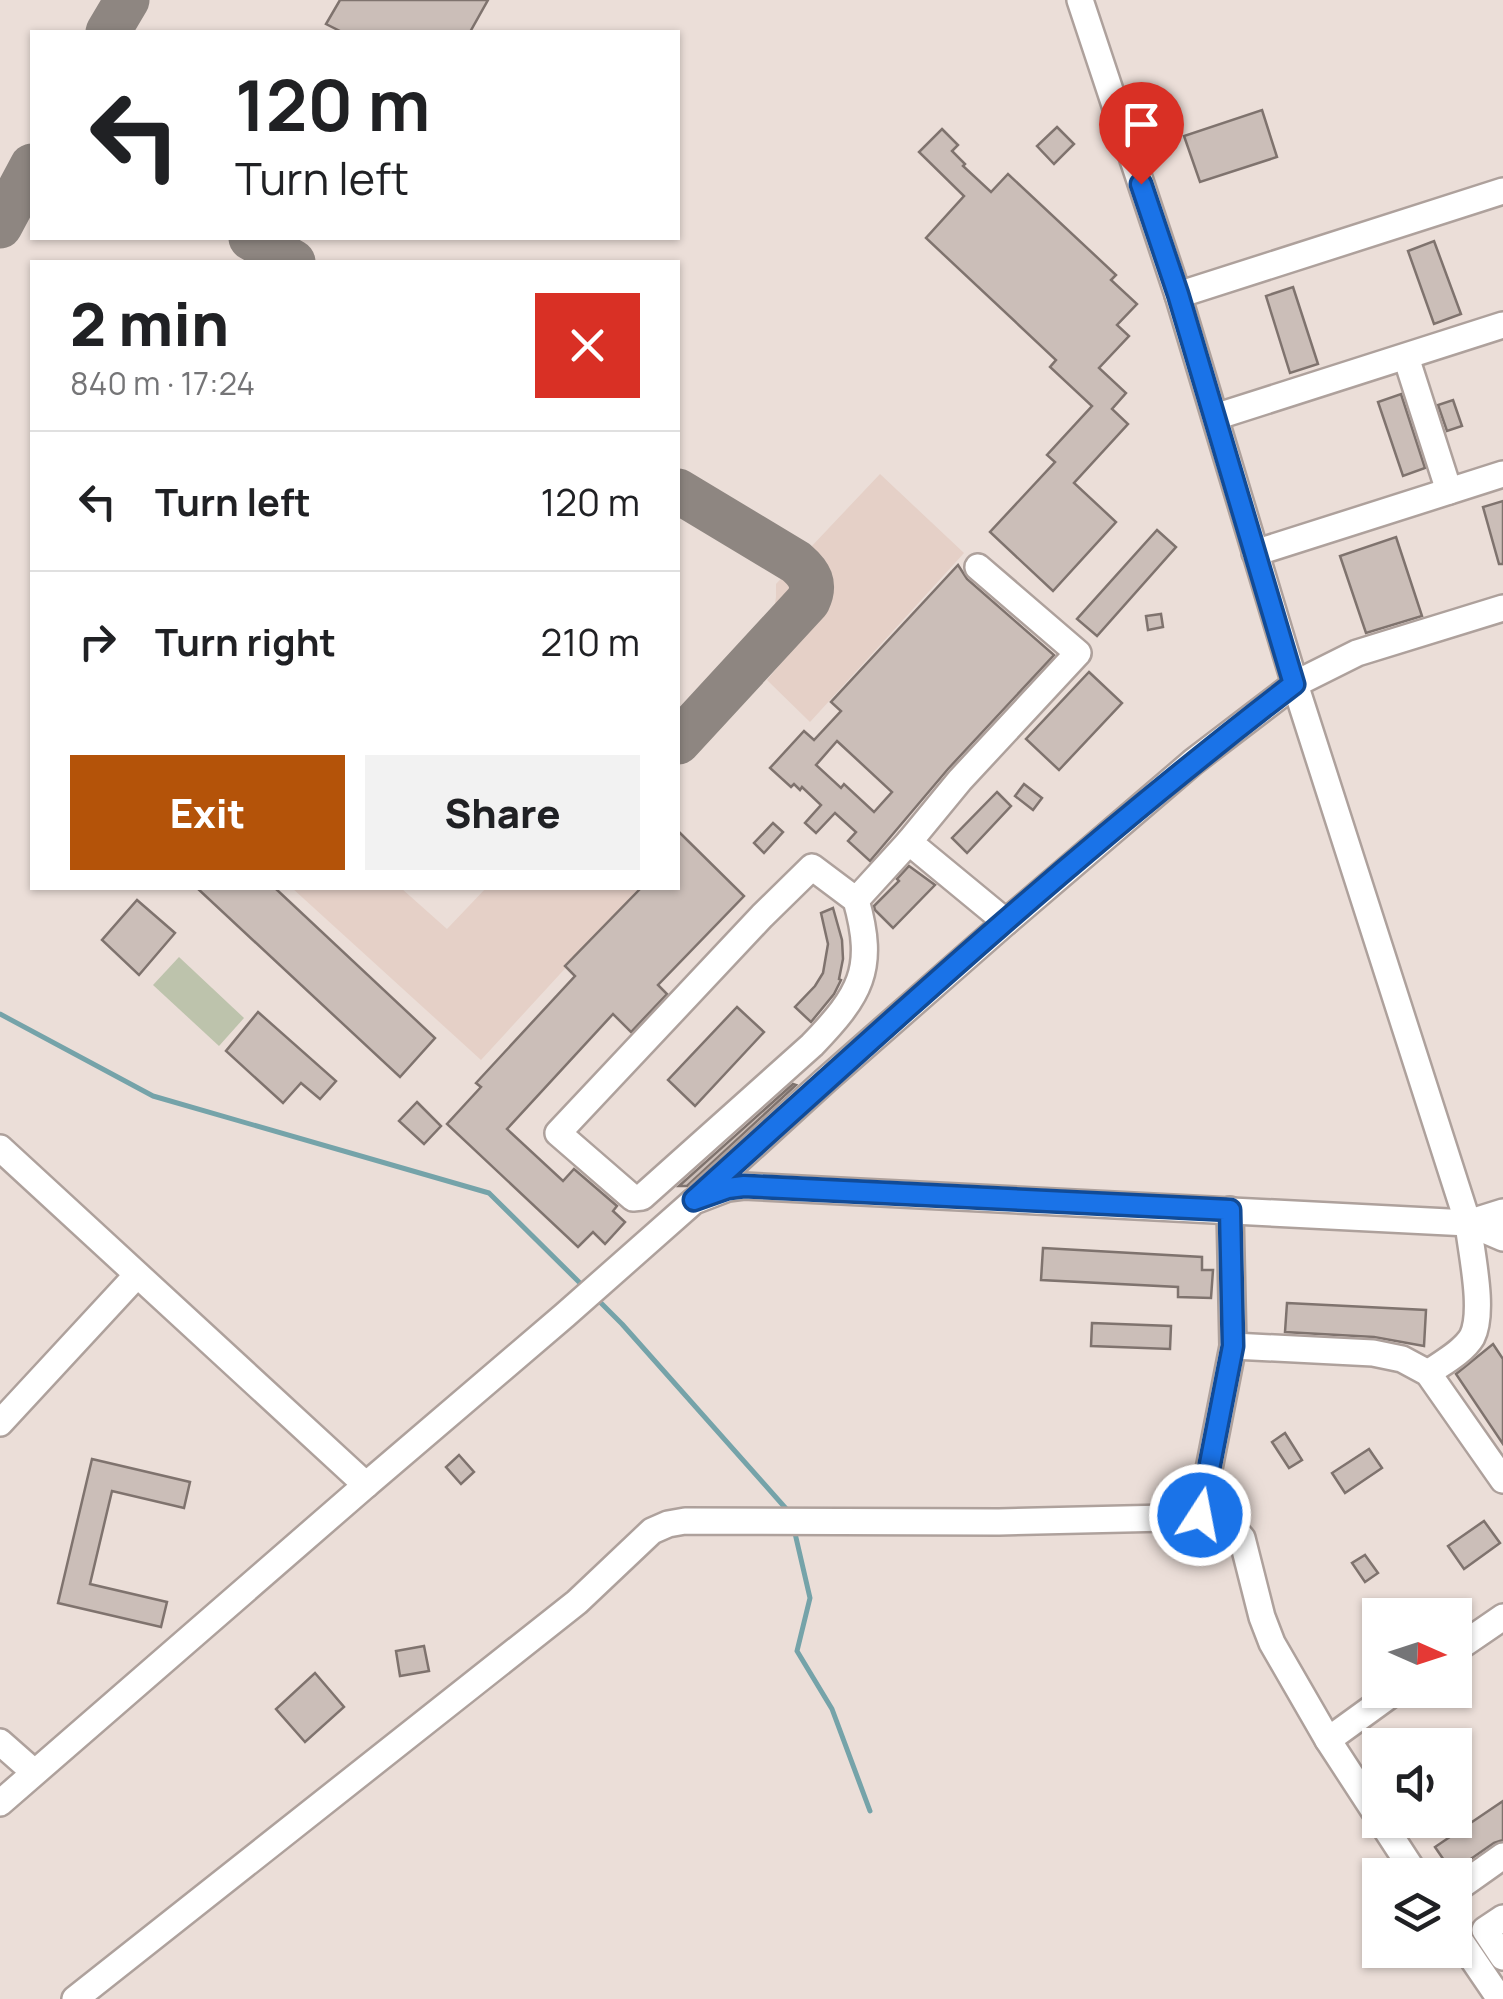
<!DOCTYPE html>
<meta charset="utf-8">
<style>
body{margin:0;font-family:Manrope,sans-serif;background:#f2f2f2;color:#202124;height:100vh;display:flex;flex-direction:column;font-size:38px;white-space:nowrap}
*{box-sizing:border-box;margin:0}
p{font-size:32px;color:#757577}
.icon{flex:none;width:55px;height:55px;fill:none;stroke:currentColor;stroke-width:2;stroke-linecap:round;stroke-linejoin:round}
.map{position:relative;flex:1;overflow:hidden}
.panel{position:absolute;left:30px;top:260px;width:650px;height:630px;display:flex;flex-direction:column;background:#fff;border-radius:0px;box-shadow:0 2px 8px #0004}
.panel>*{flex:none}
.guide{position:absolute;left:30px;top:30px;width:650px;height:210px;border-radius:0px;box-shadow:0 2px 8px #0004;background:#fff;color:#202124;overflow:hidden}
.needle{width:65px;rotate:93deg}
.controls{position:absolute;left:1362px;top:1598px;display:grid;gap:20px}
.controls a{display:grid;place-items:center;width:110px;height:110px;border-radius:0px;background:#fff;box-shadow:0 2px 8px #0004;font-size:50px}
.pin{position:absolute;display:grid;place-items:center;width:85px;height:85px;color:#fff;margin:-102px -42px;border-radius:50% 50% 50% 0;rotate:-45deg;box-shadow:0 0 10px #0007}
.pin .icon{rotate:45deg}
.me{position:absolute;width:110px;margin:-55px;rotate:11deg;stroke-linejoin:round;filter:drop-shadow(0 0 8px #0008)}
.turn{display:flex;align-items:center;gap:35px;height:210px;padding:0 40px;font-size:45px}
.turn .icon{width:130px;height:130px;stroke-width:2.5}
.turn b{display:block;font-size:70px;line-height:85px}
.round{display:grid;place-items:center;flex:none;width:105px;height:105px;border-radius:0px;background:#f2f2f2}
.summary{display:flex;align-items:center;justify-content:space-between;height:170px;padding:0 40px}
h1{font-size:60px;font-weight:800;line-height:75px}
.button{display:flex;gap:20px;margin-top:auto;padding:20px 40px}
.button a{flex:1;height:115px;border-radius:0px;background:#b45309;color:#fff;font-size:40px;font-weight:800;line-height:115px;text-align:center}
.button a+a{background:#f2f2f2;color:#202124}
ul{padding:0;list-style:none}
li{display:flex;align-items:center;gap:30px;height:140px;padding:0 40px;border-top:2px solid #e0e0e0}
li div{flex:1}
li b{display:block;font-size:38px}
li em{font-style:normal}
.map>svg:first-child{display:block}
.built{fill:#e5d0c7}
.green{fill:#bdc3ac}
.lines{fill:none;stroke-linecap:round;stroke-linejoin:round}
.stream{stroke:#75a3a9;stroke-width:5}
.taxiway{stroke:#8e8681;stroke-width:45}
.building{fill:#cbbeb8;stroke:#7f736e;stroke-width:2.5;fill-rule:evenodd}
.minor-casing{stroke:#aea19c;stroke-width:30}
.minor{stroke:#fff;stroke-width:25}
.route-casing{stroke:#114b97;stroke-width:25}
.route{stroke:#1a73e8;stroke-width:18}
</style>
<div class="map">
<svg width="1503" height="1999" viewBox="0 0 1503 1999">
<rect width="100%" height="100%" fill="#ebded8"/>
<g class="built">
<path d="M880,474L964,553L810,722L767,680L787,656L762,631L773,617L776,597V584Z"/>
<path d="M292,888H401L447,929L486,888H639L481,1060Z"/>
</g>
<path class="green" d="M179,957L244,1018L219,1046L153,985Z"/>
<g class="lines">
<g class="stream">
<path d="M0,1014L153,1096L489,1193L583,1286"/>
<path d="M599,1301L622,1324L789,1512"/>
<path d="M794,1529L810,1598L797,1651L832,1709L870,1811"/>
</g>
<g class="taxiway">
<path d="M108,32L127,0"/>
<path d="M0,226L32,166"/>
<path d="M251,238L293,262"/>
<path d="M678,491L796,562C810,574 816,584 808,601L678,742"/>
</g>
</g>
<g class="building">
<path d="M340,0H488L470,32H342L326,24Z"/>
<path d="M1262,110L1277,157L1200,182L1184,136Z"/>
<path d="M1057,127L1074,144L1054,164L1037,146Z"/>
<path d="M942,129L958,145L952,151L965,164L963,166L991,192L1008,174L1116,275L1111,280L1137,304L1117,325L1129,336L1099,368L1126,393L1112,409L1128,424L1074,483L1116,522L1053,591L990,532L1055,462L1047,455L1092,406L1050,367L1056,360L926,238L964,196L919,152Z"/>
<path d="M1434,241L1461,314L1434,324L1408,251Z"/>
<path d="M1293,287L1318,364L1290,373L1266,296Z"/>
<path d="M1401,394L1425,468L1403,476L1378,402Z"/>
<path d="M1453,400L1462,426L1447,431L1438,405Z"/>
<path d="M1503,501V564H1499L1483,507Z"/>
<path d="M1157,530L1176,547L1097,636L1077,619Z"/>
<path d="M1396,537L1422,616L1366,633L1340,556Z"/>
<path d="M958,565L967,579L1054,655L948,769L870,861L848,841L856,832L835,813L816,833L805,823L821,805L802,787L800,790L794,784L791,787L770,768L804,731L814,740L841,711L831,702ZM837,741L892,792L874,812L844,784L841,788L816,765Z"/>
<path d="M1161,614L1163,627L1148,630L1146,616Z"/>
<path d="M1089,672L1122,703L1059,770L1026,739Z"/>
<path d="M1024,784L1042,798L1033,810L1015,796Z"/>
<path d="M997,792L1011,806L967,853L952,838Z"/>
<path d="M773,823L783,832L764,853L754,843Z"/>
<path d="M678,831L744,896L658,985L667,994L631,1032L613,1014L507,1129L563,1181L574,1169L617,1206L613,1211L625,1222L605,1244L593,1232L578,1247L447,1124L481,1087L476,1083L575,976L565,966L641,888H678Z"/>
<path d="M909,866L935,885L893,928L875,910L874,906L899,881L897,879Z"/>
<path d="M197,888H275L435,1038L400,1077Z"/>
<path d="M137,900L175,933L139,975L102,940Z"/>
<path d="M833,908L842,940L843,959L839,979L841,980L834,994L811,1022L795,1007L815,986L823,973L828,944L821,913Z"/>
<path d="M737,1007L764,1032L695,1106L668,1080Z"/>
<path d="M258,1012L336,1081L320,1099L301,1083L283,1103L226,1051Z"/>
<path d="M793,1084L796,1085L687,1186H679Z"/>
<path d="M417,1102L441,1126L424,1144L399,1121Z"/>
<path d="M1043,1248L1202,1257V1270H1213L1211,1298L1178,1297V1287L1041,1280Z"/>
<path d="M1287,1303L1426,1310L1424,1346L1374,1337L1285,1332Z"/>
<path d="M1092,1323L1171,1326L1170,1349L1091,1346Z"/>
<path d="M1493,1344L1503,1359V1444L1456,1374Z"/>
<path d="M1285,1433L1302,1460L1289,1468L1272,1442Z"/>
<path d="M1369,1449L1382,1468L1345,1493L1332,1473Z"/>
<path d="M459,1455L474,1472L461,1484L446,1467Z"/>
<path d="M92,1459L190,1482L184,1508L112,1491L90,1584L167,1602L161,1627L58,1603Z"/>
<path d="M1484,1521L1500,1543L1464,1569L1448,1546Z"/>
<path d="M1365,1555L1378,1573L1365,1582L1352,1563Z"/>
<path d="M424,1646L429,1671L400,1676L396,1651Z"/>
<path d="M315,1673L344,1707L305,1742L276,1709Z"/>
<path d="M1503,1801V1840L1494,1843L1452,1872L1435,1847Z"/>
</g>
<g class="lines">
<g class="minor-casing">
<g id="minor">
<path d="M1080,0L1178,295"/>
<path d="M1503,191L1178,295L1295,684L1468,1223L1503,1238"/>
<path d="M1406,357L1449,491"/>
<path d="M1215,417L1503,325"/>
<path d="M1255,553L1503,474"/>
<path d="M978,567L1078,653L960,780L909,842L1006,922"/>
<path d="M856,900L812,867L762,916L558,1133L633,1198L642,1197L812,1045C860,995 876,970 856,900L909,842"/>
<path d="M0,1148L366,1485L565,1315L694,1201L728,1188L744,1186L1468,1223L1503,1212"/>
<path d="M701,1194L826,1080L1006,922L1193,762L1295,684L1357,653L1503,608"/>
<path d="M1233,1346L1373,1353L1402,1359L1428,1373L1503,1480"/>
<path d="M1428,1373C1442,1363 1463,1352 1472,1337C1485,1311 1471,1252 1468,1223"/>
<path d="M0,1423L137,1275"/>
<path d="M1200,1515L1229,1525L1242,1538L1262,1617L1272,1643L1328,1740L1416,1875"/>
<path d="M1455,1650L1503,1617"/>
<path d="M1328,1740L1397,1690"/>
<path d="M0,1742L34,1772"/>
<path d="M0,1803L366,1485"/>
<path d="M1455,1890L1503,1856"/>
<path d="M1503,1918L1485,1930L1503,1957"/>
<path d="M1455,1933L1500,1999"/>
<path d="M75,1999L577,1602L652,1531L668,1524L685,1521L999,1522L1167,1518L1200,1515L1233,1346L1230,1210"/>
</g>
</g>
<use href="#minor" class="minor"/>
</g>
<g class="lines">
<g class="route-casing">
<path id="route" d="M1141,184L1178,294L1294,684C1085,844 889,1023 694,1200L728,1188L744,1186L1230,1210L1233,1346L1200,1515"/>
</g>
<use href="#route" class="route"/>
</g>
</svg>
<div class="controls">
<a><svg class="needle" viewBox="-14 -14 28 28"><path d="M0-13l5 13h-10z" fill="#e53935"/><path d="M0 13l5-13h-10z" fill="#757577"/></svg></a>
<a><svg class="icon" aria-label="sound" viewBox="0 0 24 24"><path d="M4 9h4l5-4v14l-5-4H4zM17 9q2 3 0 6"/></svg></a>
<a><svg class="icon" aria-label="layers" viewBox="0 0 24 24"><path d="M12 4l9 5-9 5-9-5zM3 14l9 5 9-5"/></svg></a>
</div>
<div class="pin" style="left:1141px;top:184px;background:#d93025"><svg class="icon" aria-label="arrive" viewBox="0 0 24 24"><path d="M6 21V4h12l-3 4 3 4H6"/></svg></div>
<svg class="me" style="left:1200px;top:1515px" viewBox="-20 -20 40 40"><circle r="17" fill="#1a73e8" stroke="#fff" stroke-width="3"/><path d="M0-11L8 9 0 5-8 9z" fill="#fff"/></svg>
<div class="guide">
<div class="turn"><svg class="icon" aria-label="left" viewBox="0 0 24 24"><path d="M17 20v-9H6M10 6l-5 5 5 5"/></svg><div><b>120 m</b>Turn left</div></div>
</div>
<section class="panel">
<div class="summary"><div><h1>2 min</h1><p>840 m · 17:24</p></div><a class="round" style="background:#d93025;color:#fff"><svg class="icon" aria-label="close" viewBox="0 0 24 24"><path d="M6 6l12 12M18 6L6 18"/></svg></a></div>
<ul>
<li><svg class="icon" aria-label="left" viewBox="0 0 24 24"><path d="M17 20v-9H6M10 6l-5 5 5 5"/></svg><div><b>Turn left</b></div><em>120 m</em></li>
<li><svg class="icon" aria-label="right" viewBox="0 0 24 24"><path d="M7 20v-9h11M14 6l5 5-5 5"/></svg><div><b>Turn right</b></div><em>210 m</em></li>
</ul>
<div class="button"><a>Exit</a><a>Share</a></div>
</section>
</div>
